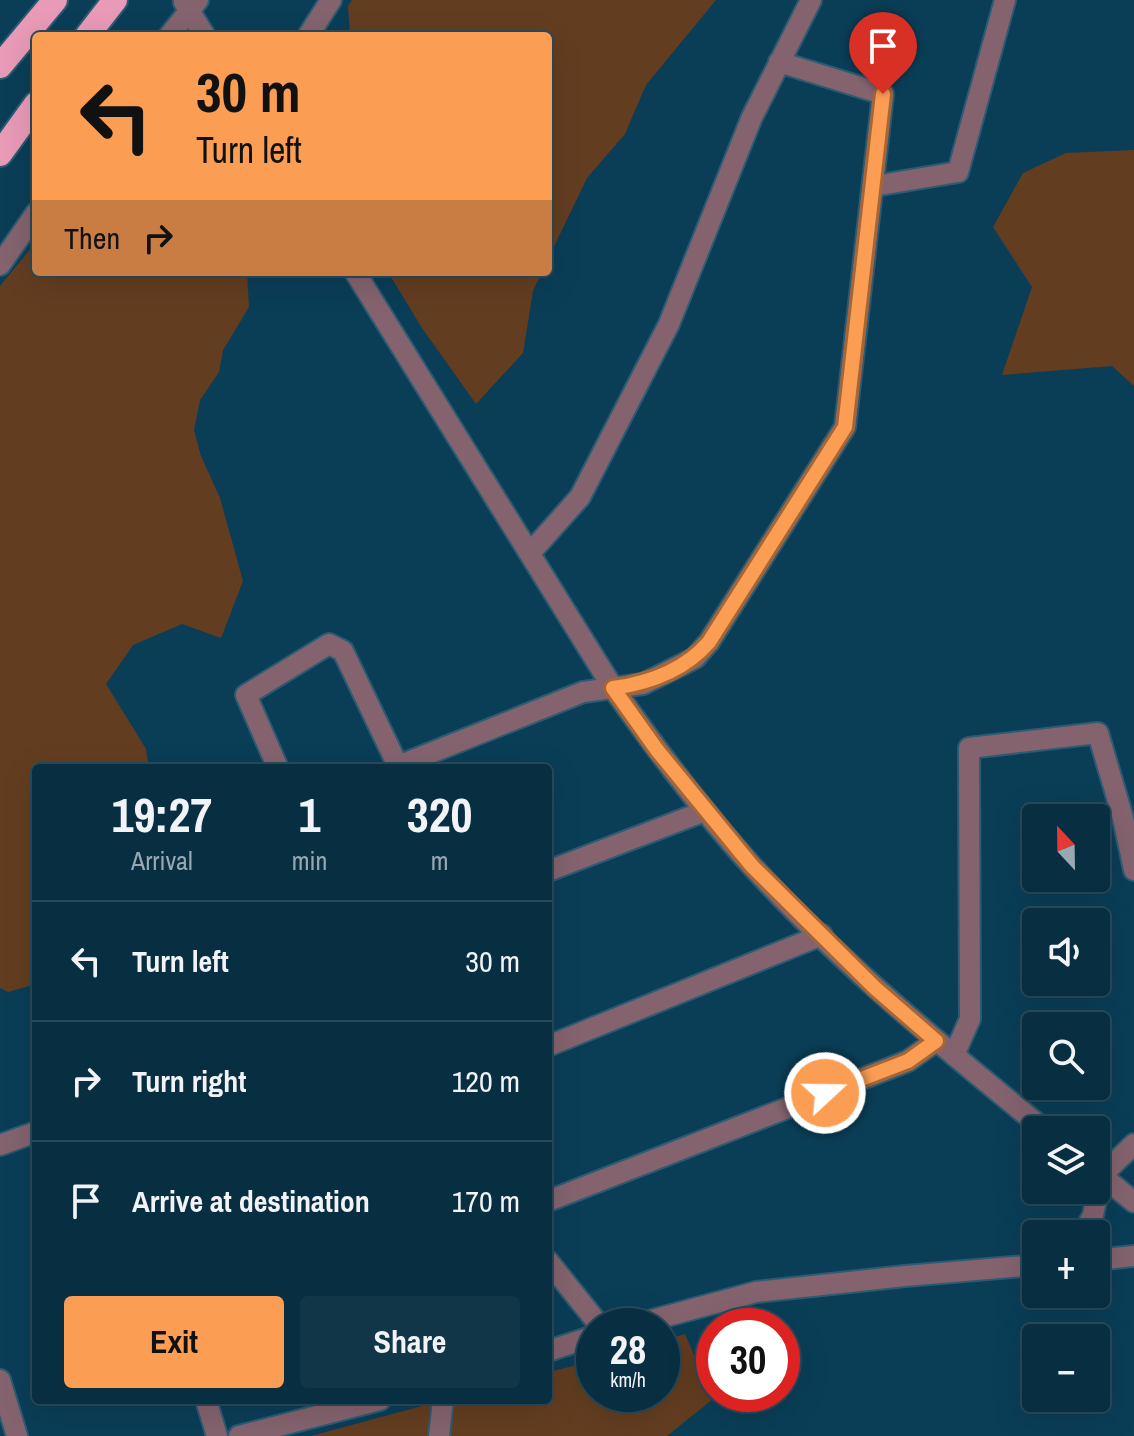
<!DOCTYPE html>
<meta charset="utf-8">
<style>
body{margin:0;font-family:"Archivo Narrow",sans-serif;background:#113648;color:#f1f3f6;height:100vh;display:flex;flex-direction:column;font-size:30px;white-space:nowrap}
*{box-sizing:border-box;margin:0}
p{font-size:26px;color:#98a8b1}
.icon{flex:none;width:44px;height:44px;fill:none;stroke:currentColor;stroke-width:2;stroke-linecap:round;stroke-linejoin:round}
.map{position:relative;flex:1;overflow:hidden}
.details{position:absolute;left:32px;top:764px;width:520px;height:640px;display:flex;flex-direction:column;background:#082e41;border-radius:8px;box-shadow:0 8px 32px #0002,0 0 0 2px #294a5a}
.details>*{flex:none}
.banner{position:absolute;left:32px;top:32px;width:520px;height:244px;border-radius:8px;box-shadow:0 8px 32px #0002,0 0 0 2px #294a5a;background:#fc9d54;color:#111;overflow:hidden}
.needle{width:52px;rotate:338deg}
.controls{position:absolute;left:1022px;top:804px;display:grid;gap:16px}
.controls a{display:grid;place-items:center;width:88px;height:88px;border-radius:8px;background:#082e41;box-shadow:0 8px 32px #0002,0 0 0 2px #294a5a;font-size:40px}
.speed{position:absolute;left:576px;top:1308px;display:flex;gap:16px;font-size:40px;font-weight:700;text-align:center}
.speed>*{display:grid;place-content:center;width:104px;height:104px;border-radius:50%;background:#082e41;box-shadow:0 8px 32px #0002,0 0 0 2px #294a5a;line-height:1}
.speed small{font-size:20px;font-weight:400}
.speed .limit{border:12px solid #d22;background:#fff;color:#111}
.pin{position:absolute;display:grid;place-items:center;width:68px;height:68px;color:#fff;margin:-82px -34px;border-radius:50% 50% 50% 0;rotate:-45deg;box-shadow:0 0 8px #0007}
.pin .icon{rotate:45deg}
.me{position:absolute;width:88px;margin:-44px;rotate:69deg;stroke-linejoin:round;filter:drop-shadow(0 0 6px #0008)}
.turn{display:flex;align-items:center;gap:28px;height:168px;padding:0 32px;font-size:36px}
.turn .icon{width:104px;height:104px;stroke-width:2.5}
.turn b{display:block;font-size:56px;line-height:68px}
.then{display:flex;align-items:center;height:76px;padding:0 32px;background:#0003;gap:16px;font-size:30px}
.eta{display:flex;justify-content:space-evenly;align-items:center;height:136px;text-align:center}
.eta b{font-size:48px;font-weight:700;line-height:56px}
.button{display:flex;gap:16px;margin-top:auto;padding:16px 32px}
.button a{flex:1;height:92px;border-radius:8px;background:#fc9d54;color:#111;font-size:32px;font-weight:700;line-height:92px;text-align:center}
.button a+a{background:#113648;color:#f1f3f6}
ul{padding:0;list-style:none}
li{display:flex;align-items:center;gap:24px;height:120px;padding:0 32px;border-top:2px solid #294a5a}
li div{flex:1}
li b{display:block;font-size:30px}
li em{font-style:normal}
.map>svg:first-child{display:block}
.green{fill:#633d20}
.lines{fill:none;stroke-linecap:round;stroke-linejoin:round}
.minor-casing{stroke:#2c5b72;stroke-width:24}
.highway-casing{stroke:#2c5b72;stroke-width:28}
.minor{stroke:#84636e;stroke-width:20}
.highway{stroke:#e89ab7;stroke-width:24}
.route-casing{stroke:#a46637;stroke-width:20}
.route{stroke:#fc9d54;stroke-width:14}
</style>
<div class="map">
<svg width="1134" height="1436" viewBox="0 0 1134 1436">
<rect width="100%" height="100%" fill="#0a3e57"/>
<g class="green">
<path d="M352,0H716L646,85L625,134L587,178L548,259V36H350L348,6Z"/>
<path d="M1134,150V386L1112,366L1002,375L1032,287L993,227L1023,173L1066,153Z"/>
<path d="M36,242V272H247L249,307L223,350L219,372L200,400L194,430L201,456L220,498L243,581L221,638L182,624L133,645L106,684L146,749L149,768H36V984L8,992L0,988V286Z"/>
<path d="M388,272H542L533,291L523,353L476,404L422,328Z"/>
<path d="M685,1334L713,1399L667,1436H311L444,1400H548V1372L594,1361V1394H662V1341Z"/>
</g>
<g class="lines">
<g class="minor-casing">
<g id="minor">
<path d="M184,2L205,36"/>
<path d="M169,36L198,0"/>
<path d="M308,36L331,0"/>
<path d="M874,186L958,172L1005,0"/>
<path d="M0,265L36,213"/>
<path d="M355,272L613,688C656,749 701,810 751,865C840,963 943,1047 1045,1130"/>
<path d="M530,553L580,497L669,324L752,117L811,0"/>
<path d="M278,768L246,695L329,644L343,651L398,766"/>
<path d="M393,768L583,692L643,684L695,658L709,642L845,427L883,94L779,62"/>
<path d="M548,871L705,811"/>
<path d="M548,1046L822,935"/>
<path d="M954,1055L970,1019L969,748L1098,733L1123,818L1134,870"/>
<path d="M0,1145L36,1132"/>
<path d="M1096,1171L1134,1202"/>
<path d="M548,1201L908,1061L936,1041"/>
<path d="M1083,1234L1093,1215L1101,1176L1134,1144"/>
<path d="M1096,1260L1134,1256"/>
<path d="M548,1261L600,1326"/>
<path d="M630,1326L756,1292L905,1276L1036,1265"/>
<path d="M548,1351L594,1336"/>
<path d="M0,1380L17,1436"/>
<path d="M206,1400L217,1436"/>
<path d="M239,1436L380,1400"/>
<path d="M439,1436L443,1400"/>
</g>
</g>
<g class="highway-casing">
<g id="highway">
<path d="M87,36L115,0"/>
<path d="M0,66L55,0"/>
<path d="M0,154L36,104"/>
</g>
</g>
<use href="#minor" class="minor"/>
<use href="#highway" class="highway"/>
</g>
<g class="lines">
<g class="route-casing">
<path id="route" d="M825,1093L908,1061L936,1041L875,988L752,866L657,750L613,688C650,683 684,671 709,642L845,427L883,94"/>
</g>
<use href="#route" class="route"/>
</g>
</svg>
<div class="controls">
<a><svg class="needle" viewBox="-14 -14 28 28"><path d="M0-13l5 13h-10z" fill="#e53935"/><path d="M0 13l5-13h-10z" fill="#98a8b1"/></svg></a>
<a><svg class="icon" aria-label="sound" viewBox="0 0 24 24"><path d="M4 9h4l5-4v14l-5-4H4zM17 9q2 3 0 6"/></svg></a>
<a><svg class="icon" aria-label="search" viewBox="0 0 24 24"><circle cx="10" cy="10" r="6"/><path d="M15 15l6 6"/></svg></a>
<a><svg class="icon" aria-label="layers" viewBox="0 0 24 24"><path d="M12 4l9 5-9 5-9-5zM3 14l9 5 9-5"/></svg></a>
<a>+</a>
<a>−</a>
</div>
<div class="speed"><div>28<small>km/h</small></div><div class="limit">30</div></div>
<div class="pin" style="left:883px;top:94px;background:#d93025"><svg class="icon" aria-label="arrive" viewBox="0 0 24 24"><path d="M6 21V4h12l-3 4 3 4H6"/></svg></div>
<svg class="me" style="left:825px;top:1093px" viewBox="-20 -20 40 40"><circle r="17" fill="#fc9d54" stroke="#fff" stroke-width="3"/><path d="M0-11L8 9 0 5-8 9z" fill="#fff"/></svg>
<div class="banner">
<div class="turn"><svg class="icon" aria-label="left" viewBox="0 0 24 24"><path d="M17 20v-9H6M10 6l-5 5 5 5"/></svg><div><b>30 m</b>Turn left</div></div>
<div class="then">Then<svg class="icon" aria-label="right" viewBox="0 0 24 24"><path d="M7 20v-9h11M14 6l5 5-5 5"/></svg></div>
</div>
<section class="details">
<div class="eta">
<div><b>19:27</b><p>Arrival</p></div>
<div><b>1</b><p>min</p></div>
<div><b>320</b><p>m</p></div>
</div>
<ul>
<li><svg class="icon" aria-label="left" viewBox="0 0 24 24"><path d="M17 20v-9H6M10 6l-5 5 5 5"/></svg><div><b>Turn left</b></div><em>30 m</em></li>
<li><svg class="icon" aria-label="right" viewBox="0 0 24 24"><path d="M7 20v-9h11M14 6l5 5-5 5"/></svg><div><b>Turn right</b></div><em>120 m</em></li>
<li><svg class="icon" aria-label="arrive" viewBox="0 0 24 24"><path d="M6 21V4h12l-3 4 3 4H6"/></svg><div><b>Arrive at destination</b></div><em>170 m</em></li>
</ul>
<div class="button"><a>Exit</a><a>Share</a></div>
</section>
</div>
